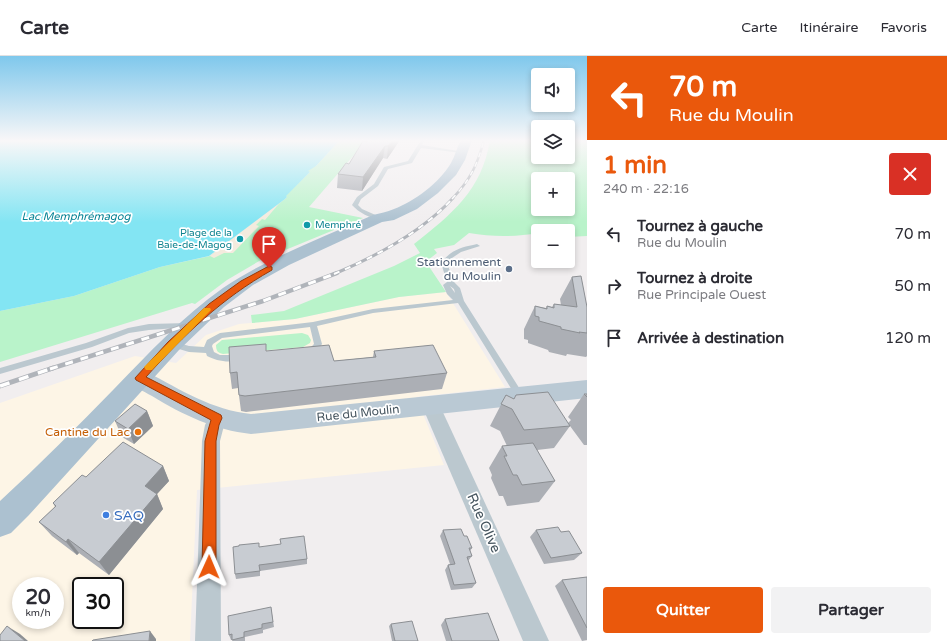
<!DOCTYPE html>
<html lang="fr">
<meta charset="utf-8">
<style>
body{margin:0;font-family:"Varela Round",sans-serif;background:#f2f2f3;color:#2b2b33;height:100vh;display:flex;flex-direction:column;font-size:15px;white-space:nowrap}
*{box-sizing:border-box;margin:0}
p{font-size:13px;color:#7c7c81}
.icon{flex:none;width:22px;height:22px;fill:none;stroke:currentColor;stroke-width:2;stroke-linecap:round;stroke-linejoin:round}
.map{position:relative;flex:1;overflow:hidden}
.details{display:flex;flex-direction:column;background:#fff;width:360px}
.details>*{flex:none}
.guide{background:#ea580c;color:#fff;overflow:hidden}
.tools{position:absolute;left:531px;top:12px;display:grid;gap:8px}
.tools a{display:grid;place-items:center;width:44px;height:44px;border-radius:4px;background:#fff;box-shadow:0 2px 6px #0003;font-size:20px}
.speed{position:absolute;left:12px;top:521px;display:flex;gap:8px;font-size:20px;font-weight:700;text-align:center}
.speed>*{display:grid;place-content:center;width:52px;height:52px;border-radius:50%;background:#fff;box-shadow:0 2px 6px #0003;line-height:1}
.speed small{font-size:10px;font-weight:400}
.speed .limit{border:2px solid #111;border-radius:6px;background:#fff;color:#111}
.pin{position:absolute;display:grid;place-items:center;width:34px;height:34px;color:#fff;margin:-41px -17px;border-radius:50% 50% 50% 0;rotate:-45deg;box-shadow:0 0 4px #0007}
.pin .icon{rotate:45deg}
.me{position:absolute;width:44px;margin:-22px;rotate:1deg;stroke-linejoin:round;filter:drop-shadow(0 0 3px #0008)}
.turn{display:flex;align-items:center;gap:14px;height:84px;padding:0 16px;font-size:18px}
.turn .icon{width:52px;height:52px;stroke-width:2.5}
.turn b{display:block;font-size:28px;line-height:34px}
.round{display:grid;place-items:center;flex:none;width:42px;height:42px;border-radius:4px;background:#f2f2f3}
.head{display:flex;align-items:center;justify-content:space-between;height:68px;padding:0 16px}
h1{font-size:24px;font-weight:700;line-height:30px;color:#ea580c}
.action{display:flex;gap:8px;margin-top:auto;padding:8px 16px}
.action a{flex:1;height:46px;border-radius:4px;background:#ea580c;color:#fff;font-size:16px;font-weight:700;line-height:46px;text-align:center}
.action a+a{background:#f2f2f3;color:#2b2b33}
ul{padding:0;list-style:none}
li{display:flex;align-items:center;gap:12px;height:52px;padding:0 16px}
li div{flex:1}
li b{display:block;font-size:15px}
li em{font-style:normal}
header{display:flex;align-items:center;gap:24px;box-sizing:border-box;height:56px;padding:0 20px;background:#fff;border-bottom:1px solid #e1e1e2}
header strong{font-size:19px}
nav{display:flex;gap:22px;margin-inline-start:auto;font-size:14px}
main{display:flex;flex:1;min-height:0}
.map>svg:first-child{display:block}
.commercial{fill:#fdf5e6;fill-rule:evenodd}
.green{fill:#b9f3ca;fill-rule:evenodd}
.sand{fill:#f4ebde}
.water{fill:#83e5f3}
.lines{fill:none;stroke-linecap:round;stroke-linejoin:round}
.lane{fill:#bbc8cf;fill-rule:evenodd}
.street{fill:#bbc8cf;fill-rule:evenodd}
.secondary{fill:#bac9d4;fill-rule:evenodd}
.primary{fill:#acc1d0;fill-rule:evenodd}
.rail-far3-casing{stroke:#b0b4ba;stroke-width:2.5}
.rail-far2-casing{stroke:#b0b4ba;stroke-width:3}
.rail-far1-casing{stroke:#b0b4ba;stroke-width:4.5}
.rail-casing{stroke:#b0b4ba;stroke-width:5}
.rail-far3{stroke:#fff;stroke-width:1.5;stroke-dasharray:5;stroke-linecap:butt}
.rail-far2{stroke:#fff;stroke-width:2;stroke-dasharray:6;stroke-linecap:butt}
.rail-far1{stroke:#fff;stroke-width:3;stroke-dasharray:8;stroke-linecap:butt}
.rail{stroke:#fff;stroke-width:3.5;stroke-dasharray:10;stroke-linecap:butt}
.wall{fill:#acafb5}
.shaded-wall{fill:#8c8f93}
.building{fill:#c8ccd2;stroke:#8c8f93}
.route{fill:#ea580c;stroke:#983908}
.slow{fill:#f59e0b}
.culture-dot{fill:#0f9aa8;stroke:#fff;stroke-width:1.5}
.service-dot{fill:#5c6f8a;stroke:#fff;stroke-width:1.5}
.food-dot{fill:#e8710a;stroke:#fff;stroke-width:1.5}
.shop-dot{fill:#3f7fe0;stroke:#fff;stroke-width:1.5}
.labels{text-anchor:middle;dominant-baseline:central;stroke-width:3.5;stroke-linejoin:round;paint-order:stroke}
.far-culture-label{font-size:10px;fill:#0d838f;stroke:#fff;text-anchor:start}
.far-water-label{font-size:11px;font-style:italic;fill:#048294;stroke:#fff}
.service-label{font-size:12px;fill:#4e5e75;stroke:#fff;text-anchor:end}
.street-label{font-size:12px;fill:#45545e;stroke:#fff}
.food-label{font-size:12px;fill:#c56008;stroke:#fff;text-anchor:end}
.near-shop-label{font-size:14px;fill:#366cbe;stroke:#fff;text-anchor:start}
.near-street-label{font-size:14px;fill:#45545e;stroke:#fff}
</style>
<header>
<strong>Carte</strong>
<nav><a>Carte</a><a>Itinéraire</a><a>Favoris</a></nav>
</header>
<main>
<div class="map">
<svg width="587" height="585" viewBox="0 0 587 585">
<rect width="100%" height="100%" fill="#f1eeef"/>
<path class="commercial" d="M446,236L505,331L416,341L444,409L197,434L190,585H0V347L135,300L176,307L206,279L239,268L295,263L399,241ZM21,530H55V564H21ZM81,530H115V564H81Z"/>
<g class="green">
<path d="M340,84H367L309,151L363,162L261,204L227,224L195,248L192,247L0,306V255L74,240L160,211L210,200L285,143L287,141L285,140L310,116H307L311,111L316,110Z"/>
<path d="M490,84H538V101H568V84H587V180L568,181V175H538V177C515,181 492,181 469,177L454,189L434,193L437,197L428,204V209L446,236L399,241L295,263L252,267L251,259L284,255L394,210L420,197L414,188C452,158 482,134 490,84ZM538,123H568V153H538Z"/>
<path d="M302,277L308,279L311,284L310,287L303,291L223,298C218,297 216,295 216,289L222,284Z"/>
</g>
<path class="sand" d="M283,143L265,164L262,163L256,169L259,170L233,197H224L214,202L210,200Z"/>
<path class="water" d="M0,84H340L316,110L308,115L310,116L286,140L287,141L285,143L209,200L160,211L74,240L0,255Z"/>
<g class="lines">
<g class="lane">
<path d="M421,84H425L422,89L464,96L462,97L421,92L412,107L388,113L378,130L361,143L358,149L362,153L380,161V163C371,163 358,156 352,149L357,141L374,128L384,111L408,105Z"/>
<path d="M473,189L477,188L480,190L461,196L452,202L447,207L454,226L460,232L464,245L523,338L524,340L523,342L520,343L517,342L458,247L373,257L317,270L322,288L317,295L308,297L305,296L304,294L305,292L311,291L314,288L310,271L222,282L213,288L212,290L214,296L220,299H242L243,301C235,309 216,305 207,300L206,297L189,296L169,290L168,288L172,285L189,290L204,291L207,284L220,277L313,266L373,253L453,244L447,238L443,229L447,226L441,207C449,196 460,191 473,189ZM450,230L454,233L455,237Z"/>
<path d="M188,267L192,269L191,271L149,274L129,277L92,291L0,318V312L86,287L128,272L149,268Z"/>
</g>
<g class="street">
<path d="M431,343L437,345L440,350L549,585H523L422,350L425,345Z"/>
<path d="M217,355L223,357L226,362L220,385L221,585H195L202,385L205,369L211,357Z"/>
</g>
<path class="secondary" d="M139,314L147,316C181,334 212,354 251,358L587,324V342L251,378C215,374 183,359 152,340C143,335 133,331 128,322L131,316Z"/>
<path class="primary" d="M461,84H472L465,104L456,119L438,137L417,153L394,164L382,166L289,209L253,229L224,251L179,294L29,459L11,477L0,481V445C39,409 77,371 114,333C148,298 183,260 223,232C269,201 322,182 373,159C380,157 387,156 394,153C415,145 439,127 451,107C455,100 457,91 461,84Z"/>
<g class="rail-far3-casing">
<path id="rail-far3" d="M452,143C470,124 477,110 484,84"/>
</g>
<g class="rail-far2-casing">
<path id="rail-far2" d="M334,218C377,200 422,176 453,142"/>
</g>
<g class="rail-far1-casing">
<path id="rail-far1" d="M50,313L263,245L337,217"/>
</g>
<g class="rail-casing">
<path id="rail" d="M0,330L53,312"/>
</g>
<use href="#rail-far3" class="rail-far3"/>
<use href="#rail-far2" class="rail-far2"/>
<use href="#rail-far1" class="rail-far1"/>
<use href="#rail" class="rail"/>
</g>
<g class="wall">
<path d="M369,84H400L387,103L383,102L362,135L337,132L338,118L349,108L367,86Z"/>
<path d="M572,221L587,251V300L586,301L567,298L566,300L549,296L548,294L528,287V284L524,283V273L535,250L546,252L547,250L552,251L554,248L561,249L560,243Z"/>
<path d="M266,295L334,305L373,301L374,295L447,317L442,333L246,356L241,355L238,332L232,333L230,317Z"/>
<path d="M584,338H587V389H584L570,370L554,392L537,394L555,425L539,446L507,450L503,440H499L491,422L492,419L489,412L502,390H507L500,375L490,370L506,339L568,367L571,364L568,361Z"/>
<path d="M147,355L153,370L134,388L122,381L115,365Z"/>
<path d="M163,410L169,425L157,438L163,453L109,519L79,497L77,499L52,480L39,466L55,451L53,447L86,421Z"/>
<path d="M443,474L464,480L472,492L470,495L472,500L468,505L476,527L472,532L451,534L445,514L448,509L450,508L440,480Z"/>
<path d="M536,474L561,476L582,497L574,504L544,508L530,481Z"/>
<path d="M259,491L307,503V508L260,515V520L236,523L235,518Z"/>
<path d="M587,521V584L582,585L555,530L562,524Z"/>
<path d="M271,551L274,571L263,574V577L245,581V585H233L232,584H231L229,579Z"/>
<path d="M445,563L499,585H446L441,569Z"/>
<path d="M391,568L418,585H392L389,570Z"/>
</g>
<g class="shaded-wall">
<path d="M393,84H400L387,103L388,90Z"/>
<path d="M385,90L383,102L362,135L363,121Z"/>
<path d="M147,355L153,370L134,388L128,373Z"/>
<path d="M163,410L169,425L157,438L163,453L109,519L99,506L145,430Z"/>
<path d="M68,483L79,497L77,499L66,486Z"/>
<path d="M7,570L20,578L28,585H25Z"/>
<path d="M150,575L156,583V585H149Z"/>
</g>
<g class="building">
<path d="M369,84H393L388,90H385L363,121L338,118L346,107L349,108L363,85L367,86Z"/>
<path d="M581,220L587,251V277L579,276L580,277L561,273V271L539,265V261L535,260V250L547,253V250L554,252V248L577,251L572,221Z"/>
<path d="M266,288V295L329,289L334,305L376,301L374,295L433,289L447,317L245,340L239,339L237,316L230,317L229,291Z"/>
<path d="M548,336L570,370L524,374L512,353L501,348L506,339L514,343L516,339Z"/>
<path d="M584,338H587V341Z"/>
<path d="M135,348L147,355L128,373L115,365Z"/>
<path d="M123,386L163,410L145,430L157,438L99,506L68,483L66,486L39,466L56,450L53,447L82,419L86,421Z"/>
<path d="M533,387L555,425L522,429L517,419H513L504,400H507L502,390Z"/>
<path d="M558,471L561,476L569,475L582,497L551,502L536,474Z"/>
<path d="M461,473L464,480H467L472,492H469L472,500L467,501L476,527L454,529L448,509L455,508L443,474Z"/>
<path d="M304,480L307,503L259,509L260,515L235,518L233,491L239,490V489L259,487V491L281,488L280,483Z"/>
<path d="M587,521V572L562,524Z"/>
<path d="M271,551L273,566L262,568V572L244,576V581L232,584V578L229,579L228,560Z"/>
<path d="M488,557L499,585H452L445,563Z"/>
<path d="M412,565L418,585H395L391,568Z"/>
<path d="M7,570L25,585H0V579Z"/>
<path d="M150,575L149,585H92L93,584Z"/>
</g>
<linearGradient id="sky" x2="0" y2="1"><stop stop-color="#7fc8ec"/><stop offset="0.51" stop-color="#f9f7f8"/><stop offset="1" stop-color="#f9f7f8" stop-opacity="0"/></linearGradient>
<rect width="587" height="166" fill="url(#sky)"/>
<path class="route" d="M269,210L272,211V214C221,243 185,278 146,321L221,359L222,362L219,369L216,385V511L214,515L209,517L204,515L202,511L205,385L211,364L136,324L135,322L168,286L209,248L241,225Z"/>
<path class="slow" d="M204,252H210L211,254L152,314H146L144,311L146,309Z"/>
<g class="culture-dot">
<circle cx="307" cy="169" r="4"/>
<circle cx="240" cy="183" r="4"/>
</g>
<circle class="service-dot" cx="509" cy="213" r="4"/>
<circle class="food-dot" cx="138" cy="376" r="4"/>
<circle class="shop-dot" cx="106" cy="459" r="4"/>
<g class="labels">
<g class="far-culture-label">
<text x="315" y="169">Memphré</text>
<text x="232" y="177" text-anchor="end">Plage de la<tspan x="232" dy="12">Baie-de-Magog</tspan></text>
</g>
<g class="far-water-label">
<text x="76" y="160">Lac Memphrémagog</text>
</g>
<g class="service-label">
<text x="501" y="206">Stationnement<tspan x="501" dy="14">du Moulin</tspan></text>
</g>
<g class="street-label">
<text transform="translate(358 357) rotate(-6)">Rue du Moulin</text>
</g>
<g class="food-label">
<text x="130" y="376">Cantine du Lac</text>
</g>
<g class="near-shop-label">
<text x="114" y="459">SAQ</text>
</g>
<g class="near-street-label">
<text transform="translate(484 467) rotate(66)">Rue Olive</text>
</g>
</g>
</svg>
<div class="tools">
<a><svg class="icon" aria-label="sound" viewBox="0 0 24 24"><path d="M4 9h4l5-4v14l-5-4H4zM17 9q2 3 0 6"/></svg></a>
<a><svg class="icon" aria-label="layers" viewBox="0 0 24 24"><path d="M12 4l9 5-9 5-9-5zM3 14l9 5 9-5"/></svg></a>
<a>+</a>
<a>−</a>
</div>
<div class="speed"><div>20<small>km/h</small></div><div class="limit">30</div></div>
<div class="pin" style="left:269px;top:212px;background:#d93025"><svg class="icon" aria-label="arrive" viewBox="0 0 24 24"><path d="M6 21V4h12l-3 4 3 4H6"/></svg></div>
<svg class="me" style="left:209px;top:511px" viewBox="-20 -20 40 40"><path d="M0-17L14 15 0 8-14 15z" fill="#ea580c" stroke="#fff" stroke-width="4"/></svg>
</div>
<section class="details">
<div class="guide">
<div class="turn"><svg class="icon" aria-label="left" viewBox="0 0 24 24"><path d="M17 20v-9H6M10 6l-5 5 5 5"/></svg><div><b>70 m</b>Rue du Moulin</div></div>
</div>
<div class="head"><div><h1>1 min</h1><p>240 m · 22:16</p></div><a class="round" style="background:#d93025;color:#fff"><svg class="icon" aria-label="close" viewBox="0 0 24 24"><path d="M6 6l12 12M18 6L6 18"/></svg></a></div>
<ul>
<li><svg class="icon" aria-label="left" viewBox="0 0 24 24"><path d="M17 20v-9H6M10 6l-5 5 5 5"/></svg><div><b>Tournez à gauche</b><p>Rue du Moulin</p></div><em>70 m</em></li>
<li><svg class="icon" aria-label="right" viewBox="0 0 24 24"><path d="M7 20v-9h11M14 6l5 5-5 5"/></svg><div><b>Tournez à droite</b><p>Rue Principale Ouest</p></div><em>50 m</em></li>
<li><svg class="icon" aria-label="arrive" viewBox="0 0 24 24"><path d="M6 21V4h12l-3 4 3 4H6"/></svg><div><b>Arrivée à destination</b></div><em>120 m</em></li>
</ul>
<div class="action"><a>Quitter</a><a>Partager</a></div>
</section>
</main>
